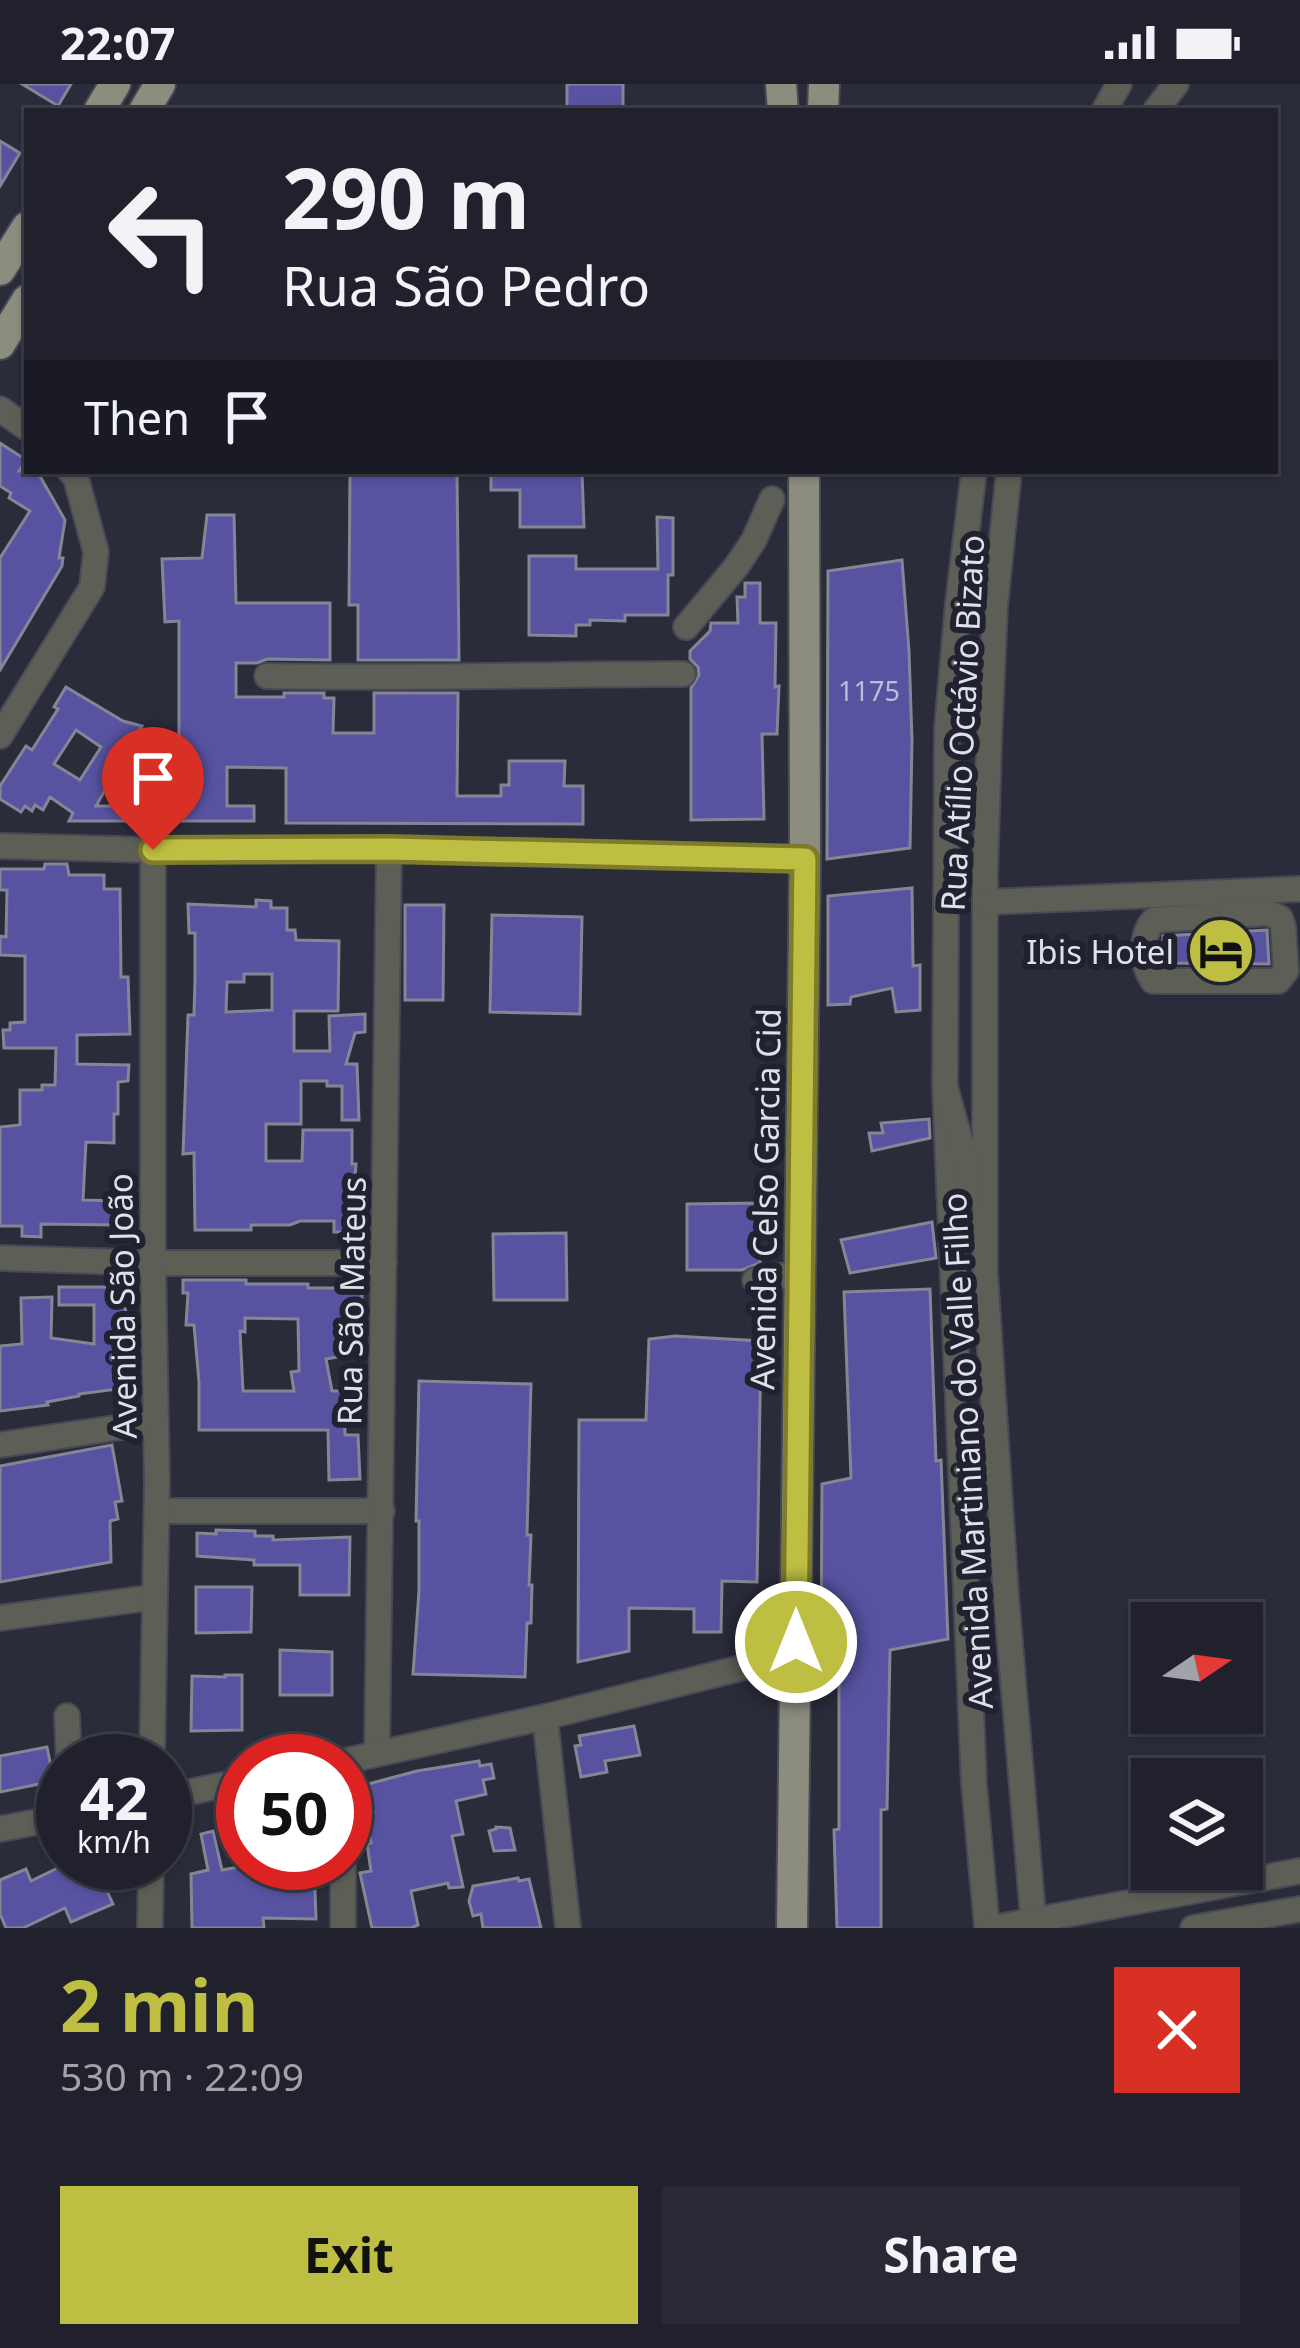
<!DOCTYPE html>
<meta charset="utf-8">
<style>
body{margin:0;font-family:"Noto Sans",sans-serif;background:#282934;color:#f1f3f6;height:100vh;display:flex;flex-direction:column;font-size:45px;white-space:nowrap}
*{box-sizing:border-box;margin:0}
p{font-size:39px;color:#a2a3a9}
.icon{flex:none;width:66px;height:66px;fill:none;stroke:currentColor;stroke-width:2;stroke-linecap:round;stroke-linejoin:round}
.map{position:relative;height:1844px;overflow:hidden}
.details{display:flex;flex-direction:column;background:#20212c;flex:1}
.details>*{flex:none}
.banner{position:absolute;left:24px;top:24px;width:1254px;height:366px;border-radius:0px;box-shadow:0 3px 9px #0004,0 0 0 3px #3d3e48;background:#20212c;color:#f1f3f6;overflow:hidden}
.needle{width:78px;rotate:77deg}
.tools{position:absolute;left:1131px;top:1518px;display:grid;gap:24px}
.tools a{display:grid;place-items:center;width:132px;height:132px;border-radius:0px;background:#20212c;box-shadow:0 3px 9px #0004,0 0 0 3px #3d3e48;font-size:60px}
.speed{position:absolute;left:36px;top:1650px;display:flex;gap:24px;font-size:60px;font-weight:700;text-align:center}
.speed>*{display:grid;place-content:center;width:156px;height:156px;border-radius:50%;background:#20212c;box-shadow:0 3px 9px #0004,0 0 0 3px #3d3e48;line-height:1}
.speed small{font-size:30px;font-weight:400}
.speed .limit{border:18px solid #d22;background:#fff;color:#111}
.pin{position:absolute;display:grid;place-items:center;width:102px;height:102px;color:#fff;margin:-123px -51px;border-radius:50% 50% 50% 0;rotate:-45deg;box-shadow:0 0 12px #0007}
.pin .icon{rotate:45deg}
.me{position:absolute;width:132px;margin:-66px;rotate:0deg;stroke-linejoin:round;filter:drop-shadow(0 0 9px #0008)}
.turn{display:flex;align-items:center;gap:42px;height:252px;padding:0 60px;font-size:54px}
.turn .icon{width:156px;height:156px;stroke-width:2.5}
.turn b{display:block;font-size:84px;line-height:102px}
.then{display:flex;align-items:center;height:114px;padding:0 60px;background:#0003;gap:24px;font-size:45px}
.round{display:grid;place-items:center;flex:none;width:126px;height:126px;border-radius:0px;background:#282934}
.overview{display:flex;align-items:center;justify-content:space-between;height:204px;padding:0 60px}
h1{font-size:72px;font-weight:700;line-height:90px;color:#bebf42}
.action{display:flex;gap:24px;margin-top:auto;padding:24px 60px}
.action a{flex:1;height:138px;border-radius:0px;background:#bebf42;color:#111;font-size:48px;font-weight:700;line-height:138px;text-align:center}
.action a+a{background:#282934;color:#f1f3f6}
.status{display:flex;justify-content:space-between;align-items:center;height:84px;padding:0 60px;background:#20212c;direction:ltr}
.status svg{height:33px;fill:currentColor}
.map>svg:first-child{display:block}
.building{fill:#5753a1;stroke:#848596;stroke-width:3;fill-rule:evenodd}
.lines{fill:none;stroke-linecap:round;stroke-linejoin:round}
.minor-casing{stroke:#484956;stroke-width:28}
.major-casing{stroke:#484956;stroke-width:34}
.minor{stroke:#5d5e56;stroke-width:24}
.major{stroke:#8c8d7e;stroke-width:30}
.route-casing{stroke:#7c7c2b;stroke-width:30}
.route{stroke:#bebf42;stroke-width:21}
.labels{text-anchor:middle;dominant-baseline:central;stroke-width:12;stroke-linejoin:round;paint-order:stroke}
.number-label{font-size:27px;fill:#bdbdd7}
.street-label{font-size:33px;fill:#dfe0e9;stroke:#212230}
.poi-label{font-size:33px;fill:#dfe0e9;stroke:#212230;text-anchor:end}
</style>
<div class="status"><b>22:07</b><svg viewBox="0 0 49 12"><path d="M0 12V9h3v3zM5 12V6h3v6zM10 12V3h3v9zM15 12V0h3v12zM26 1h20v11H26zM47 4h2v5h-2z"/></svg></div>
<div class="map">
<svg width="1300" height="1844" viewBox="0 0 1300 1844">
<rect width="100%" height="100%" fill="#2b2c3a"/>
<g class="building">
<path d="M22,0H71L58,22Z"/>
<rect x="567" y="0" width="56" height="27"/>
<path d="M0,57L20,69L0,102Z"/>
<path d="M0,359L26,376L19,387H37L65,436L59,474H63L62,482L0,586V474L30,427L9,414L11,409L0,402Z"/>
<path d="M350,387H457L459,576H358V521H349Z"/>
<path d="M491,387H582L584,443H520V406H491Z"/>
<path d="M207,431H234L236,519H330V576L267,575L257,579H236V613H284V609H324V614H334L333,649H374V609H458L457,712H501V701H509V677H565L564,702H583V740L286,739V684L227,683V722H254V737H69L73,729L50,713L43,726L35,721L32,727L25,722L21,728L0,715V702L26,662L32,666L58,625L54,623L66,603L123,637L142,642L96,722H179V537L165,538L162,475L202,474ZM76,646L101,663L80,696L54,680Z"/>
<path d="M657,433L673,434V491H668V531H625V537L590,536V541H576V552L529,551V472H576V485H658Z"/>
<path d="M902,476L909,567L912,656L910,764L827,775L828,487Z"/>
<path d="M745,499H760V539H776L775,603L779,602L777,650H762L764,735L691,736V604L699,591L698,583L690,575V567L710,547L711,539H738L737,513H745Z"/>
<path d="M45,780H67L69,791H104V805H120L121,893H128L130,950L77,951V980L129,981L128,997L118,998V1030H114V1059L86,1058L83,1116L120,1117L119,1141L41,1140V1153L22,1152V1142H0V1043L20,1041V1006H42V1001H55L56,964H4L3,946H10V939L25,938V872L0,871V852L6,853L7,806H0V785H44Z"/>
<path d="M912,804L913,882L920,881V926L896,928L892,904L851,913L850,920L828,921V812Z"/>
<path d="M256,816L271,817V824H287V846H295L296,856L339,857L338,927H294V967H330L329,932L365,930V948L355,949L346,980H357L359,1036H342V1002H327V997H301V1040H266V1077H302L303,1046H352V1080H356L351,1148H334V1137H300L290,1141H251V1146H195L194,1069L183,1070L188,931H194L195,894V849H189L188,820L256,823ZM244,890H272V926L226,928L227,898H244Z"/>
<path d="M405,821H444L443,916H405Z"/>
<path d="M492,831L582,833L580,930L490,928Z"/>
<path d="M1267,846L1269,880L1162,879L1163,852Z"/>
<path d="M929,1035L930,1054L872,1067L869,1049H883L881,1039Z"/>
<path d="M760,1119V1179L742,1186H687V1120Z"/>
<path d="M932,1138L936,1174L850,1189L841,1156Z"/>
<path d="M566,1149L567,1216H494L493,1150Z"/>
<path d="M183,1196H246V1200H308V1204H362V1224H352L354,1255H356L355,1270L326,1275L332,1307H344L345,1351H358L360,1395L329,1396L328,1346H199V1298L194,1241H186L188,1209H183ZM245,1234L298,1235L299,1287L291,1288L294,1307H243L240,1247L245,1248Z"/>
<path d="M108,1200H127L124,1252H119L118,1305L79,1310V1312L47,1318L48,1321L0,1327V1262L22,1260L21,1214L52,1213L51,1254L94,1260V1221H59V1203H108Z"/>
<path d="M930,1205L936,1377L941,1376L948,1555L890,1566L887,1725L881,1726V1844H837L834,1746L839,1745V1576L821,1580L822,1400L851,1394L844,1208Z"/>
<path d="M675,1252L761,1257L757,1498L722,1497L721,1548H694V1525L629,1524V1567L578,1578L579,1336H646L649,1255Z"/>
<path d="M419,1297L531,1300L527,1451H531L529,1501H532L531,1539H527L525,1593L413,1590L419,1507V1437H416Z"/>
<path d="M112,1361L122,1417L115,1418L118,1435L110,1437L111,1478L0,1498V1382Z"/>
<path d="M216,1446L255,1447V1452H273V1456L350,1453L349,1511H300V1481H254V1476L197,1472V1449L216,1450Z"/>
<path d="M196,1503H252L251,1548L196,1549Z"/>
<path d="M280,1566L332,1568V1611H280Z"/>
<path d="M225,1591H242V1646L191,1647L192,1592L225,1593Z"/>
<path d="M634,1642L640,1671L605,1677L607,1688L581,1693L575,1662L581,1661L579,1652Z"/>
<path d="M47,1663L54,1697L0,1708V1672Z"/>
<path d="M479,1677L480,1682L491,1680L494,1694L483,1696L486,1710L456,1717L463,1750L452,1752L463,1803L449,1804L448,1799L411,1807L418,1841L411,1844H372L360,1789L371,1787L367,1760L371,1759L365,1730L374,1728L368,1700L417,1687Z"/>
<path d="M496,1743L510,1744L515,1766L494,1767L489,1747L496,1745Z"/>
<path d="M213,1747L222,1786L261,1779H314L316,1835L263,1834L264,1844H192L191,1790L208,1786L201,1750Z"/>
<path d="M68,1779H94L113,1820L71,1838L65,1824L23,1844H6L0,1830V1796L26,1785L31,1797Z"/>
<path d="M518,1794L519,1797L529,1795L541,1844H483L481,1830L473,1832L469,1817L473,1802Z"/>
</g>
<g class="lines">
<g class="minor-casing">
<g id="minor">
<path d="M1104,27L1119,0"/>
<path d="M1155,27L1176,0"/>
<path d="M0,325L27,344"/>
<path d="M1009,387L995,522L989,658L985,791V1189L1006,1512L1034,1844"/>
<path d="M686,543L736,483L754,456L772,415"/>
<path d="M267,592C406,595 545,590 683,590"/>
<path d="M0,652L92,503L96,468L76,394L70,387"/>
<path d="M0,762L153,766L389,765L805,775"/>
<path d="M986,818L1300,805"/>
<path d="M1268,829L1280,834L1283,842L1286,887L1278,897H1153C1141,879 1140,852 1154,836Z"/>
<path d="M945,1003L974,1700L987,1844"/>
<path d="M969,1112L968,1084L945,1003L947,645L958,519L974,387"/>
<path d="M0,1174L153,1179H384"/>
<path d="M755,1196L800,1189"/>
<path d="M0,1361L156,1338"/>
<path d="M157,1427H382"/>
<path d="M0,1534L155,1513"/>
<path d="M67,1632L69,1677"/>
<path d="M545,1633L568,1844"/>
<path d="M377,1669L389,765"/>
<path d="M152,1677L157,1397L153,1179V766"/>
<path d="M345,1677L545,1633L797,1570"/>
<path d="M165,1713L243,1697"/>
<path d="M0,1745L63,1733"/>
<path d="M343,1779V1844"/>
<path d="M150,1844L151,1779"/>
<path d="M993,1844L1300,1787"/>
<path d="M1193,1844L1300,1825"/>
</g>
</g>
<g class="major-casing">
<g id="major">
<path d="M781,0L783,27"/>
<path d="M99,27L115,0"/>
<path d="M144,27L160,0"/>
<path d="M823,27L824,0"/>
<path d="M0,186L27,143"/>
<path d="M0,260L27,216"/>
<path d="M792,1844L805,775L804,387"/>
</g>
</g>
<use href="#minor" class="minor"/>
<use href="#major" class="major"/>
</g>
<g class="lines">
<g class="route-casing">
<path id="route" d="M153,766L389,765L805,775L796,1558"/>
</g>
<use href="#route" class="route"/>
</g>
<defs>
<g id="hotel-disc" transform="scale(3.45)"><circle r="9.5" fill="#bebf42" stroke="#212230"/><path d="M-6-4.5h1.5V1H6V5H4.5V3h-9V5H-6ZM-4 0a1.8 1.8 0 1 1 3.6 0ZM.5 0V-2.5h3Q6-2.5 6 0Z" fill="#111"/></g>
</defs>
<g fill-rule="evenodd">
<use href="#hotel-disc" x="1221" y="867"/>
</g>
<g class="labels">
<g class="number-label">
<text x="869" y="606">1175</text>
</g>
<g class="street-label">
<text transform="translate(962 639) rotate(-87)">Rua Atílio Octávio Bizato</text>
<text transform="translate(765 1115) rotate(-89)">Avenida Celso Garcia Cid</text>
<text transform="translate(351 1217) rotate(-89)">Rua São Mateus</text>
<text transform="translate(122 1222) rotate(-91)">Avenida São João</text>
<text transform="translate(967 1367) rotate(-93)">Avenida Martiniano do Valle Filho</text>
</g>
<g class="poi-label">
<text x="1174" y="867">Ibis Hotel</text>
</g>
</g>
</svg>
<div class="tools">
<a><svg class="needle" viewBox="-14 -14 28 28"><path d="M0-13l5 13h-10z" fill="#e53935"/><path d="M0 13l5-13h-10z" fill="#a2a3a9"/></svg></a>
<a><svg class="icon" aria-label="layers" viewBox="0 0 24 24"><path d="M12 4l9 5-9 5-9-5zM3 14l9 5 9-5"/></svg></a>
</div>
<div class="speed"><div>42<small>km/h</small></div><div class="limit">50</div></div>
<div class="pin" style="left:153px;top:766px;background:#d93025"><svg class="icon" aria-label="arrive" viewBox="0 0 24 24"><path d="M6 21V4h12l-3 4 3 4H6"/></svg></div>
<svg class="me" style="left:796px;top:1558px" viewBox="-20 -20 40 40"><circle r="17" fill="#bebf42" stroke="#fff" stroke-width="3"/><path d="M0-11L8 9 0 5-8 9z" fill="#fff"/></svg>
<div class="banner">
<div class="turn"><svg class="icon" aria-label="left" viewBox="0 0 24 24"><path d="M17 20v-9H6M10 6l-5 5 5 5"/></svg><div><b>290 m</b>Rua São Pedro</div></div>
<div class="then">Then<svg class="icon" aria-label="arrive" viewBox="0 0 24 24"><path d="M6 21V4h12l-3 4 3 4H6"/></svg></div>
</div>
</div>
<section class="details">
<div class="overview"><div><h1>2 min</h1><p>530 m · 22:09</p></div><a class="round" style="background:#d93025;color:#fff"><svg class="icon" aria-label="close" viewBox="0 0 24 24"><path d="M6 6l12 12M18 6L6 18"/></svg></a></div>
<div class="action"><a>Exit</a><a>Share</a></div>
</section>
